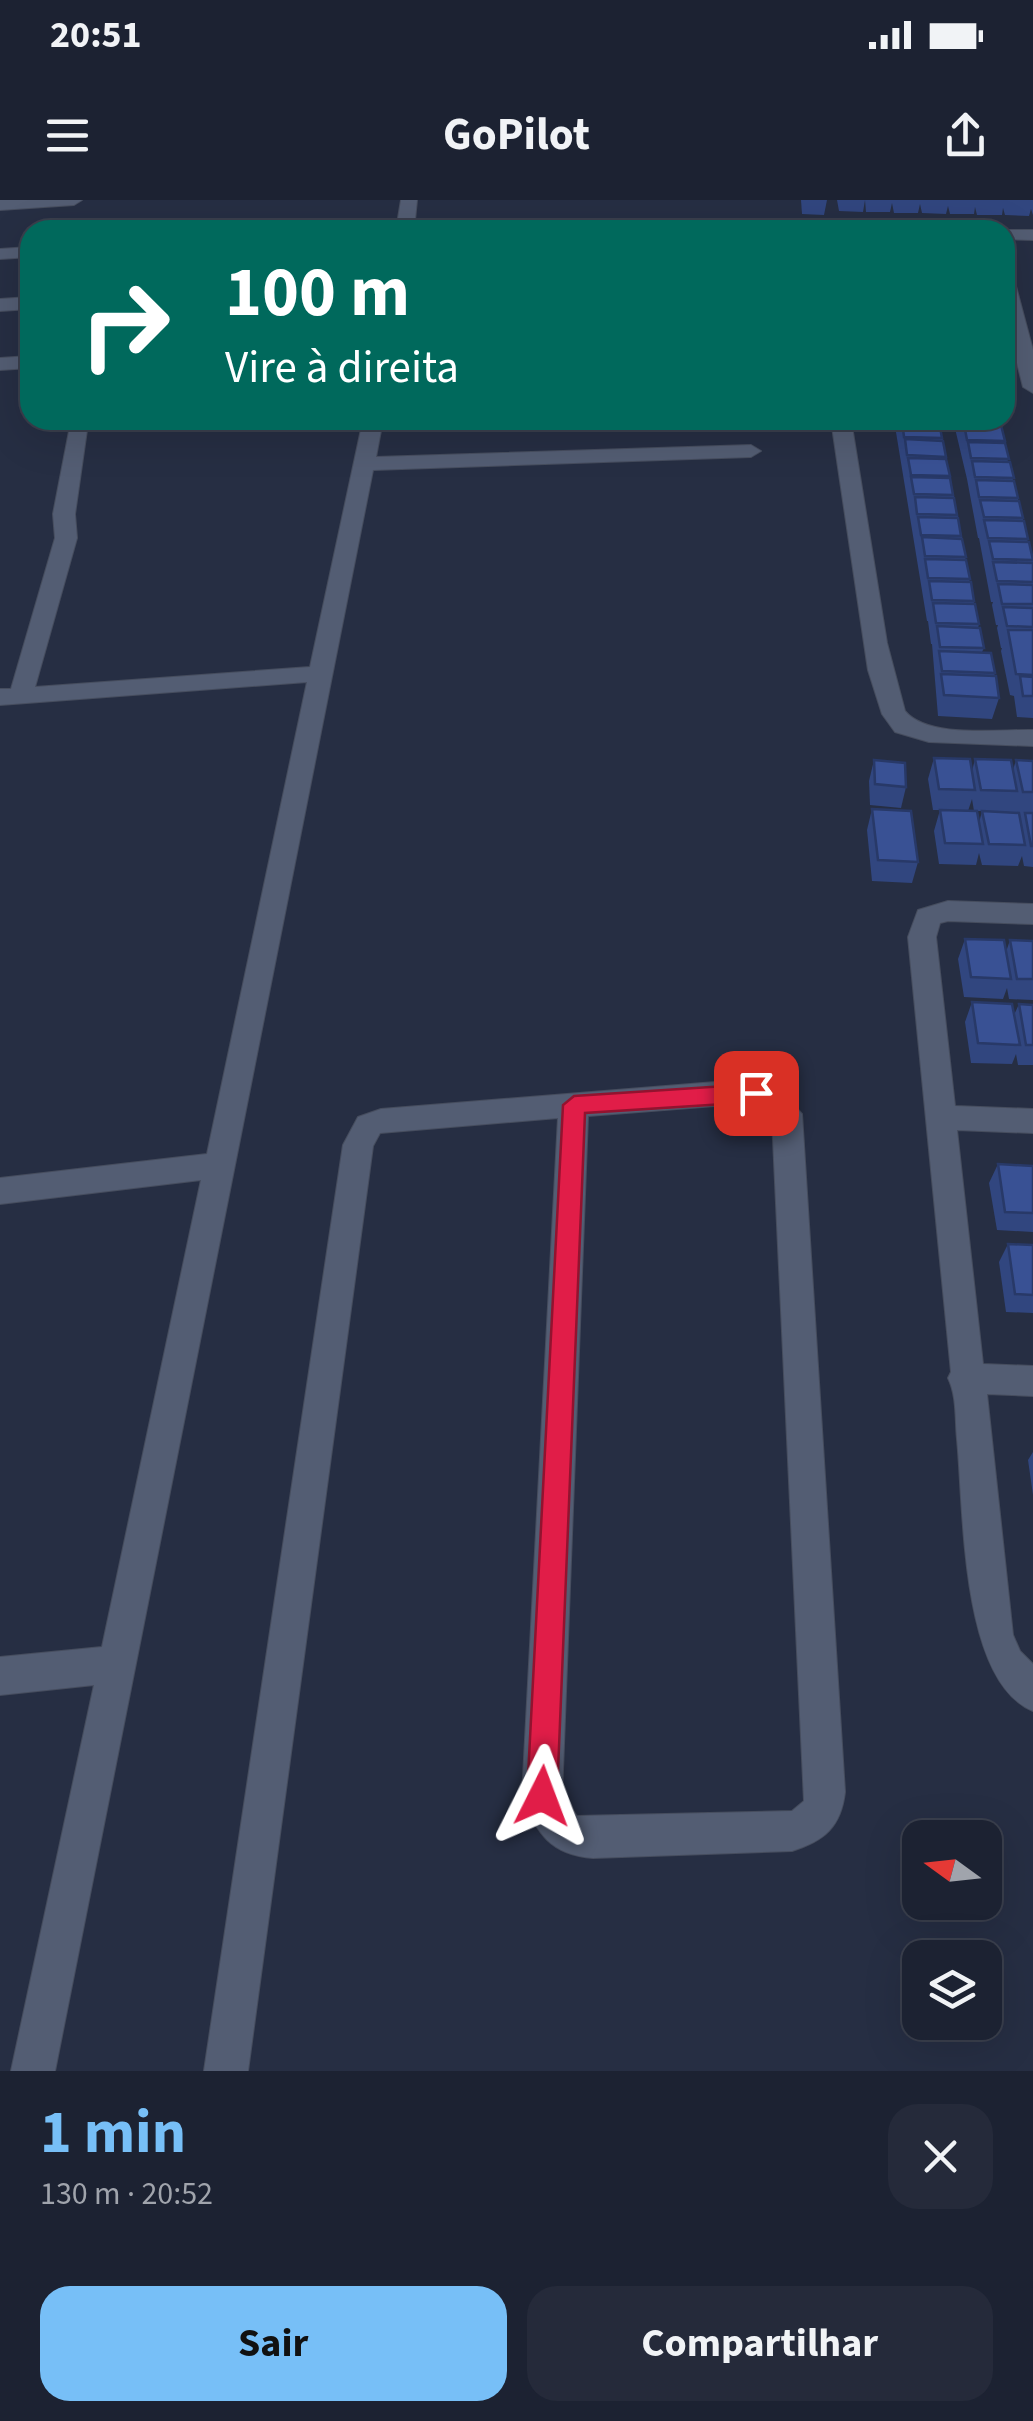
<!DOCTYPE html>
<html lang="pt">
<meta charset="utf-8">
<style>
body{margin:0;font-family:"Source Sans 3",sans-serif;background:#252a3a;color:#f1f3f6;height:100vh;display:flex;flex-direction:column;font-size:38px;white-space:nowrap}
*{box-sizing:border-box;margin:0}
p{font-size:32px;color:#a0a4ac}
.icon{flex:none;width:55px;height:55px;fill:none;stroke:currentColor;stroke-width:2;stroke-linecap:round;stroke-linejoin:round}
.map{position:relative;height:1871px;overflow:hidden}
.drawer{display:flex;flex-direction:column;background:#1c2232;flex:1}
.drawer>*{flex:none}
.top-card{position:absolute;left:20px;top:20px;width:995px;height:210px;border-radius:30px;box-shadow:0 10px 40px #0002,0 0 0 2px #3a3f4d;background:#00695c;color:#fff;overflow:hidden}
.needle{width:65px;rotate:285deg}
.buttons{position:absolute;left:902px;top:1620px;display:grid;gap:20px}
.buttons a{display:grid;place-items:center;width:100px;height:100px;border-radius:20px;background:#1c2232;box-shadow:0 10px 40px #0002,0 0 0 2px #3a3f4d;font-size:50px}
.pin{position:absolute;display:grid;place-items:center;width:85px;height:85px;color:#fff;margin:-42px;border-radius:20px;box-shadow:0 5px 15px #0006}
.me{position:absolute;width:110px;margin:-55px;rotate:3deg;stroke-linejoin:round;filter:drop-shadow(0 0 8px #0008)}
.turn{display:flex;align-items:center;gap:35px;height:210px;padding:0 40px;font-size:45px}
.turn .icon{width:130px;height:130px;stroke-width:2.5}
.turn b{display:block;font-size:70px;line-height:85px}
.round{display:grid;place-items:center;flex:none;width:105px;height:105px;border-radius:30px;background:#252a3a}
.head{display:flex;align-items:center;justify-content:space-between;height:170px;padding:0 40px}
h1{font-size:60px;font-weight:700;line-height:75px;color:#77bff7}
.button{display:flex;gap:20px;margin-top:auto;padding:20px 40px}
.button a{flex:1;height:115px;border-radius:30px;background:#77bff7;color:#111;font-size:40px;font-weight:700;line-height:115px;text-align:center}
.button a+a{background:#252a3a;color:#f1f3f6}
.status{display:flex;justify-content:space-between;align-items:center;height:70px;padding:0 50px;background:#1c2232;direction:ltr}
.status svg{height:28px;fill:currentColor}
header{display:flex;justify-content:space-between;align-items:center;height:130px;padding:0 40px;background:#1c2232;font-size:45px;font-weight:700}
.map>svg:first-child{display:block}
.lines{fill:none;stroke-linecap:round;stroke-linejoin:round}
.minor-casing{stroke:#464d5e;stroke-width:2}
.minor{fill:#535d73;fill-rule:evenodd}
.wall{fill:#31467f;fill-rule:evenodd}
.building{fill:#395194;stroke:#283968;stroke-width:2.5}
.route{fill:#e11d48;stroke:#92132f;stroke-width:2.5}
</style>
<div class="status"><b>20:51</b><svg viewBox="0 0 49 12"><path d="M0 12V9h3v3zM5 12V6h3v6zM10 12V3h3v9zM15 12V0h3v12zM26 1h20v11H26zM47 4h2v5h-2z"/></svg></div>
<header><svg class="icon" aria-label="menu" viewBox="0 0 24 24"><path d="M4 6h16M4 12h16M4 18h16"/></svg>GoPilot<svg class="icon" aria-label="share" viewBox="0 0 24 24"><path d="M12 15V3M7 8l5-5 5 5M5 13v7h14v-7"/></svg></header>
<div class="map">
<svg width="1033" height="1871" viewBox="0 0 1033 1871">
<rect width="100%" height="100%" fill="#262e43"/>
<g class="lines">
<g class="minor-casing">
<g id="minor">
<path d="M0,0H82L74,5L0,10Z"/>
<path d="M401,0H417L414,30H396Z"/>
<path d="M839,25H891L900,30H830Z"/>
<path d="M1000,30H1033V40L1005,39V30Z"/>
<path d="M30,47V57L0,59V49Z"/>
<path d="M1005,74L1014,79L1033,150V193L1023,187L1005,115Z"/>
<path d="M30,97V109L0,111V99Z"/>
<path d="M30,156V168L0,170V158Z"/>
<path d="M363,220H383L376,257L751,245L761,251L751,257L373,270L55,1871H11L94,1485L0,1495V1457L102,1447L201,980L0,1004V978L207,954L307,482L0,505V489H11L55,338L53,314L70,226L77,224L87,230L75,314L77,338L35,487L310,467Z"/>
<path d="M831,220H851L887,443L905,511C928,539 999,529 1033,530V546L929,542L895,532L882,514L868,470Z"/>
<path d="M948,701L1033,704V724L948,721L940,723L936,737L955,906L1033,909V933L957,930L983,1164L1033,1166V1196L987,1194L1013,1435L1020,1451L1033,1464V1511C960,1481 964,1310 957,1239C955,1219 957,1196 948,1178L951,1172L908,737L918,710Z"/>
<path d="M740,880L782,892L802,914L845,1592C841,1627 824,1641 792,1651L593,1658C551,1655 536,1633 522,1596L558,918L380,933L373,946L248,1871H204L343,945L358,917L381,909ZM740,904L756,906L772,918L804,1601L792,1611L577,1616L562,1596L588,916Z"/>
</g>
</g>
<use href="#minor" class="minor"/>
</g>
<g class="wall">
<path d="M801,0H827L824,15L802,14Z"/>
<path d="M837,0H1033V15L1031,9L1029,16L1005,15L1003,8L1002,15H977L975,7L974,14H950L948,6L946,14L922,13L920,4L918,13H894L892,3L890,12H866L865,0L863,12L839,11Z"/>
<path d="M894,220H939L966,357L965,360L970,379L969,382L979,424L978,428L984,448L982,452L995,473L994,476L999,498L992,519L938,516L932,444H931L928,421H927Z"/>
<path d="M953,220H1000L1008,262L1018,298V301L1023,318V321L1028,339L1027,342L1033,359V518L1017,517L1014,496L1010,495L1001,451L1002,448H1001L997,428L998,425H996L992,405L993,402H991L979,338H978L967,279Z"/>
<path d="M934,558L972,571L975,559L1013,570L1016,560L1033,561V667L1024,666L1022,656L1018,666L982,665L979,653L976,665L939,664L934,631L940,610H933L928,579ZM972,599L974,611H968ZM977,611H982L979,623Z"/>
<path d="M874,560L906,587L901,608L870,605L869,581Z"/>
<path d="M872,609L918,662L912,683L872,681L867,630Z"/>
<path d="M965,739L1006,752L1010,740L1033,741V800L1009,799L1007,788L1003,799L964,797L958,759Z"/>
<path d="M972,802L1014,815L1019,804L1033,805V865H1018L1016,854L1012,864L971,863L965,822Z"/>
<path d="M998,964L1033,966V1032L997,1030L989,983Z"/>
<path d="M1008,1044L1033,1045V1113L1006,1112L999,1062Z"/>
<path d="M1033,1252V1295L1028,1260Z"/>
</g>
<g class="building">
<path d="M867,21L900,22L901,30H869Z"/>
<path d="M920,23H953L954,30H922Z"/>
<path d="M963,220H1000V222L963,221Z"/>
<path d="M902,221L939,222L942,238L904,237Z"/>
<path d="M964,224L1001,225L1005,241L967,240Z"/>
<path d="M905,239L943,241L946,257L907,255Z"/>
<path d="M968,242L1005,243L1009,259L971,258Z"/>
<path d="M908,258L946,259L950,276L911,275Z"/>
<path d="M972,261L1010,262L1014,278L975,277Z"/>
<path d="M911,277L950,278L953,295L914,294Z"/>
<path d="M976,280L1014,281L1018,298L979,297Z"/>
<path d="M915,297L954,298L957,315L917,314Z"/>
<path d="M980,300L1019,301L1023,318L984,317Z"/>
<path d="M918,317L958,318L961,336L921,335Z"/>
<path d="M984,320L1024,321L1028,339L988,338Z"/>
<path d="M922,337L962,339L966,357L925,356Z"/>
<path d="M989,341L1029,342L1033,360L993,359Z"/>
<path d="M925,359L966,360L970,379L928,378Z"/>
<path d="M993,362L1033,363V382L997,381Z"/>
<path d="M929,381L971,382L974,401L932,400Z"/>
<path d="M998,384L1033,385V404H1002Z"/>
<path d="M933,403L975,404L979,424L936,423Z"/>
<path d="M1003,407L1033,408V427L1007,426Z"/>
<path d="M937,426L980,428L984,448L940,447Z"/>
<path d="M1008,430H1033V475L1016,474Z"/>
<path d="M939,451L991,453L995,473L942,471Z"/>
<path d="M941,474L996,476L999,498L944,495Z"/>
<path d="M1020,476L1033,477V496H1023Z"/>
<path d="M934,558L970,559L975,590L939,589Z"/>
<path d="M975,559L1011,560L1017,591L981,590Z"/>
<path d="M874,560L905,563L906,587L875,584Z"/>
<path d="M1016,560L1033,561V592H1023Z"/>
<path d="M872,609L911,611L918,662L878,660Z"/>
<path d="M940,610L977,611L983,644L945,643Z"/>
<path d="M982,611L1019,613L1025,645L989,644Z"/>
<path d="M1025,613H1033V646H1031Z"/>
<path d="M965,739L1004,740L1011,779L971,777Z"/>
<path d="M1010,740L1033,741V779H1017Z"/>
<path d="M972,802L1012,804L1020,845L978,843Z"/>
<path d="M1019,804L1033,805V845H1026Z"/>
<path d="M998,964L1033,966V1013L1005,1012Z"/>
<path d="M1008,1044L1033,1045V1095L1015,1094Z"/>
</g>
<path class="route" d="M756,884L767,893L756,902L585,913L557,1596L553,1606L542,1611L532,1606L527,1596L563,905L574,896Z"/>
</svg>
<div class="buttons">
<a><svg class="needle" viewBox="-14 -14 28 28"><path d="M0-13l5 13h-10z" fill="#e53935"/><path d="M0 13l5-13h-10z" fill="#a0a4ac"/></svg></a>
<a><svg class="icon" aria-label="layers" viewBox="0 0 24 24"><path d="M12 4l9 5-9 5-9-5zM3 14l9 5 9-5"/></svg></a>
</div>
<div class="pin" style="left:756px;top:893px;background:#d93025"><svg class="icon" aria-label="arrive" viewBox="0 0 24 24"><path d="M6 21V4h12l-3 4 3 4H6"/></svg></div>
<svg class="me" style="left:542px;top:1596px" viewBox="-20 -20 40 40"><path d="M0-17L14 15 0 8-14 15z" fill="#e11d48" stroke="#fff" stroke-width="4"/></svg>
<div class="top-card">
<div class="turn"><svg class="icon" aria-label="right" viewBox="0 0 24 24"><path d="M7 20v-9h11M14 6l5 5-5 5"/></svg><div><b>100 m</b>Vire à direita</div></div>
</div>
</div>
<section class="drawer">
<div class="head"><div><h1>1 min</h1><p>130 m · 20:52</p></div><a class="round"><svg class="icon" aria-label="close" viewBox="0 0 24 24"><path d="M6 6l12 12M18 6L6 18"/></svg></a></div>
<div class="button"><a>Sair</a><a>Compartilhar</a></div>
</section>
